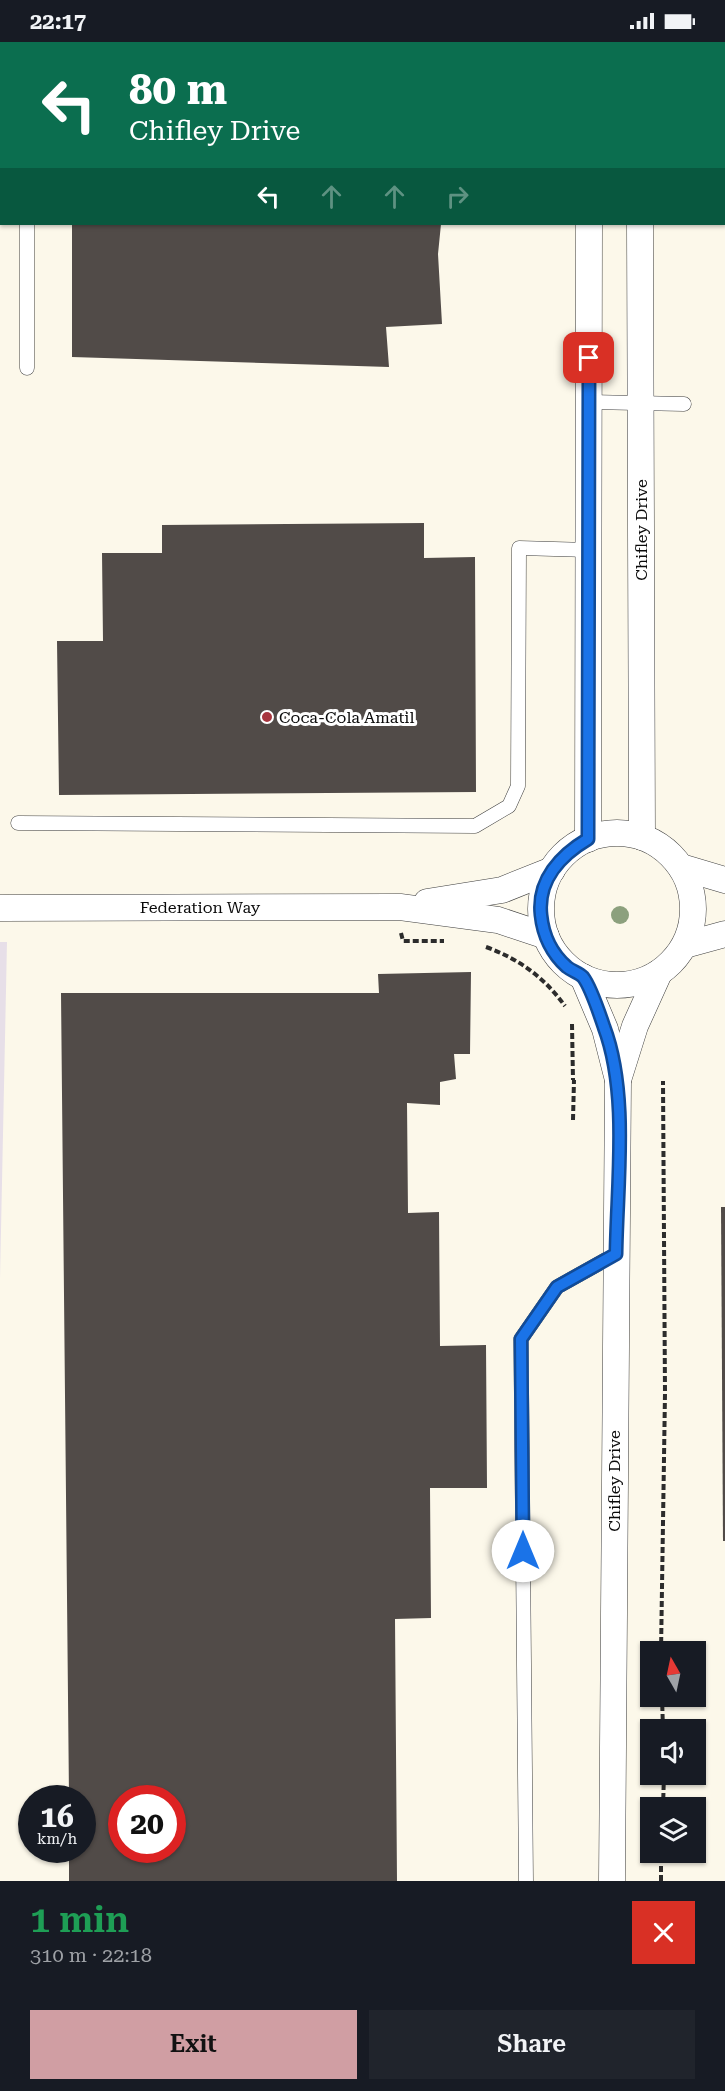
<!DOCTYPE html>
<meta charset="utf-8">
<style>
body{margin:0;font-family:"Roboto Serif",serif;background:#20242c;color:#f1f3f6;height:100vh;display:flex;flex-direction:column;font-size:22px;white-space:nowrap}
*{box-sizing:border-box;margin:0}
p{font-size:20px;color:#9ea1a6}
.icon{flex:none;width:33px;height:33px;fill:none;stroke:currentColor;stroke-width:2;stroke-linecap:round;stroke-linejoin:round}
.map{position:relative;height:1839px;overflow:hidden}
.side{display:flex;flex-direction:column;background:#171b24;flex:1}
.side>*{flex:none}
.banner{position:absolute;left:0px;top:0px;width:726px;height:183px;box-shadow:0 2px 4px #0004;background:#0b6e4f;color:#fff;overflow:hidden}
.needle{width:39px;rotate:351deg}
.buttons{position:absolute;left:640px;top:1599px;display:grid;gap:12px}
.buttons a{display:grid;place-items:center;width:66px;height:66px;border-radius:0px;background:#171b24;box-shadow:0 2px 4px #0004;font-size:30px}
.speed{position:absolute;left:18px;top:1743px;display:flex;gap:12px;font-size:30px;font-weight:700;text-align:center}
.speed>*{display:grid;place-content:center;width:78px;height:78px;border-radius:50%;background:#171b24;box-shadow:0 2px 4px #0004;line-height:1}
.speed small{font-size:15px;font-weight:400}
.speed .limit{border:9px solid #d22;background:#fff;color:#111}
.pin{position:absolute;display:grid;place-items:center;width:51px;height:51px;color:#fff;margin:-26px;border-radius:12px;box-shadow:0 3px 9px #0006}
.me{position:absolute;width:66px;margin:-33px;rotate:0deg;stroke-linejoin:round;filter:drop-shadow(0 0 4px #0008)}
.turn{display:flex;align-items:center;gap:21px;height:126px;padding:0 30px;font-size:27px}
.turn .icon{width:78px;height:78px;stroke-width:2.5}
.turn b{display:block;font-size:42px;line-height:51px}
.lanes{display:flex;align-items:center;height:57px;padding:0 30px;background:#0003;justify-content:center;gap:30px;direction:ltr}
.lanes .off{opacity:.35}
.round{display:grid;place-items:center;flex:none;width:63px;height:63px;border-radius:0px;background:#20242c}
.head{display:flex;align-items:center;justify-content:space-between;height:102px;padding:0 30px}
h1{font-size:36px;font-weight:600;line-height:45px;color:#1e9e55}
.button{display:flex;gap:12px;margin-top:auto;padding:12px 30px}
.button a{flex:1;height:69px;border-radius:0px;background:#d09ea3;color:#111;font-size:24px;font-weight:600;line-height:69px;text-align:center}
.button a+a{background:#20242c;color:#f1f3f6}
.status{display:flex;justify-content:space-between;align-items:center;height:42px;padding:0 30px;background:#171b24;direction:ltr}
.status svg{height:16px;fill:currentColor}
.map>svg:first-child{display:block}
.industrial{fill:#e7dfe8}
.building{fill:#514b48;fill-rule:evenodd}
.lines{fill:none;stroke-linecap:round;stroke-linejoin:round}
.lane-casing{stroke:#3d3d3d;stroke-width:15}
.street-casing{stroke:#3d3d3d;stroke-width:27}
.primary-casing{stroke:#1b1b1b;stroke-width:34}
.path{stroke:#2c2c2c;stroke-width:4;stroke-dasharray:6 3;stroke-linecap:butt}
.lane{stroke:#fff;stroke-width:14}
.street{stroke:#fff;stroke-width:26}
.primary{stroke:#e7c56f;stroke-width:33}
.tree{fill:#8ca07d}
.route-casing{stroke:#114b97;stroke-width:15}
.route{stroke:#1a73e8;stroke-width:10}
.poi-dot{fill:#a7353e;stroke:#fff;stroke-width:2}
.labels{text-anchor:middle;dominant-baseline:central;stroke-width:6;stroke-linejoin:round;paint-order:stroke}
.street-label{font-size:16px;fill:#0a0a0a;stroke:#fff}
.poi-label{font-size:16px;fill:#0a0a0a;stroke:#fff;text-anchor:start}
</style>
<div class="status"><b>22:17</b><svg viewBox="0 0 49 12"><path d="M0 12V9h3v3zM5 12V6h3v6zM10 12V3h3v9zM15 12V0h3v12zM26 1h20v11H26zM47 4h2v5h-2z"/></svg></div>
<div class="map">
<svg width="725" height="1839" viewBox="0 0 725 1839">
<rect width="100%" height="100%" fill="#fcf8ea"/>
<path class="industrial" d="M0,900H7L0,1237Z"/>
<g class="building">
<path d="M72,182H441L438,212L442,282L386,285L389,325L72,315Z"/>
<path d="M424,481V516L475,515L476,750L59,753L57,599H103L102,511H162V483Z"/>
<path d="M471,930L470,1012H454L456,1037L440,1040V1063L407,1061L408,1171L439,1170L440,1304L486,1303L487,1446H430L431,1576L395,1577L397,1839H69V1808H82V1756H69L61,951H379L378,932ZM122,1756H172V1808H122Z"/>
<path d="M721,1165H725V1499H723Z"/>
</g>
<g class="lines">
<g class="lane-casing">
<g id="lane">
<path d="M0,23H2"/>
<path d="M27,182V326"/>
<path d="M590,360L684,362"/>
<path d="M18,781L475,784L509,764L518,744L519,506L589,508"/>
<path d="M526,1839L521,1297L557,1245L616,1212"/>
</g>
</g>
<g class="street-casing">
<g id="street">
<path d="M588,0V2"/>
<path d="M639,0V2"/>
<path d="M640,182L642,795"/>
<circle cx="617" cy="867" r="76"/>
<path d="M588,797L589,182"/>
<path d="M681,825L725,838"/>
<path d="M427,860L502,848L552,828"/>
<path d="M0,866L400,865L498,878L546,894"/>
<path d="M685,903L725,892"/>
<path d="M583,935L605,987L618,1038L612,1839"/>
<path d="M618,1038L635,984L659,931"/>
</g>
</g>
<g class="primary-casing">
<g id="primary">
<path d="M554,0L555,2"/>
<path d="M656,2L657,0"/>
</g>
</g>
<g class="path">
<path d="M401,891L403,899H444"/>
<path d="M486,905C519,917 544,935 565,964"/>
<path d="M572,982L573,1038"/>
<path d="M573,1078L574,1038"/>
<path d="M661,1610L665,1351L663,1039"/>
<path d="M662,1654L663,1688"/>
<path d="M663,1766L664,1732"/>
<path d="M661,1839V1810"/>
</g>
<use href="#lane" class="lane"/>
<use href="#street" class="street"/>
<use href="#primary" class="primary"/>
</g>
<circle class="tree" cx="620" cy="873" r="9"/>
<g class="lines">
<g class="route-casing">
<path id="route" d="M523,1509L521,1297L557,1245L616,1212C617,1141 629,1051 604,985C600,973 590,944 583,935C579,931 572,929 567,925C552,912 543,893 541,873C537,838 561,813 588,797L589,316"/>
</g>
<use href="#route" class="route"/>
</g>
<circle class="poi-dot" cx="267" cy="675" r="6"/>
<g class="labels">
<g class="street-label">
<text transform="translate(641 488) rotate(-90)">Chifley Drive</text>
<text x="200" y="865">Federation Way</text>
<text transform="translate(614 1439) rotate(-90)">Chifley Drive</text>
</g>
<g class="poi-label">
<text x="279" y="675">Coca-Cola Amatil</text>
</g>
</g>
</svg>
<div class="buttons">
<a><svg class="needle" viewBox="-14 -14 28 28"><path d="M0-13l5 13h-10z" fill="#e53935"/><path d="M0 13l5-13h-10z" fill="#9ea1a6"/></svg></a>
<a><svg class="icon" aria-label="sound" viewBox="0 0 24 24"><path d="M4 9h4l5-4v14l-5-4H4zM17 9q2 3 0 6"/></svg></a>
<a><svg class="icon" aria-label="layers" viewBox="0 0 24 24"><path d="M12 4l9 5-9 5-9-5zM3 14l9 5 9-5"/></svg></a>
</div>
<div class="speed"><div>16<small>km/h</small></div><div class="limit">20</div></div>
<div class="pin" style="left:589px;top:316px;background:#d93025"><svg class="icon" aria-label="arrive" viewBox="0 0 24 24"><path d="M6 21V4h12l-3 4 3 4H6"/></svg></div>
<svg class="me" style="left:523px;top:1509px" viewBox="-20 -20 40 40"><circle r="19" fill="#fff"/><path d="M0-13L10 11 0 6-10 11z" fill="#1a73e8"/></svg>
<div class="banner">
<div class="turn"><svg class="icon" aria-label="left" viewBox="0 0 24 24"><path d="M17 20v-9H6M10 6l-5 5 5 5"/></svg><div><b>80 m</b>Chifley Drive</div></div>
<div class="lanes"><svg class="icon" aria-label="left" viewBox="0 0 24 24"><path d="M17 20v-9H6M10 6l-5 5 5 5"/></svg><svg class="icon off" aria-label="ahead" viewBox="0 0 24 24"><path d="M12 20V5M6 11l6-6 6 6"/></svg><svg class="icon off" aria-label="ahead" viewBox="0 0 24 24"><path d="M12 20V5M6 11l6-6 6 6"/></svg><svg class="icon off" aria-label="right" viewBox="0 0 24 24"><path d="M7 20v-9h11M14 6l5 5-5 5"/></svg></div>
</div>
</div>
<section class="side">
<div class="head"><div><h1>1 min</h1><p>310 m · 22:18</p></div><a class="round" style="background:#d93025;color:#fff"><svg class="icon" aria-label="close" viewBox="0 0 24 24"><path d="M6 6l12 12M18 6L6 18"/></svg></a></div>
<div class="button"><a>Exit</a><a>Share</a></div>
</section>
